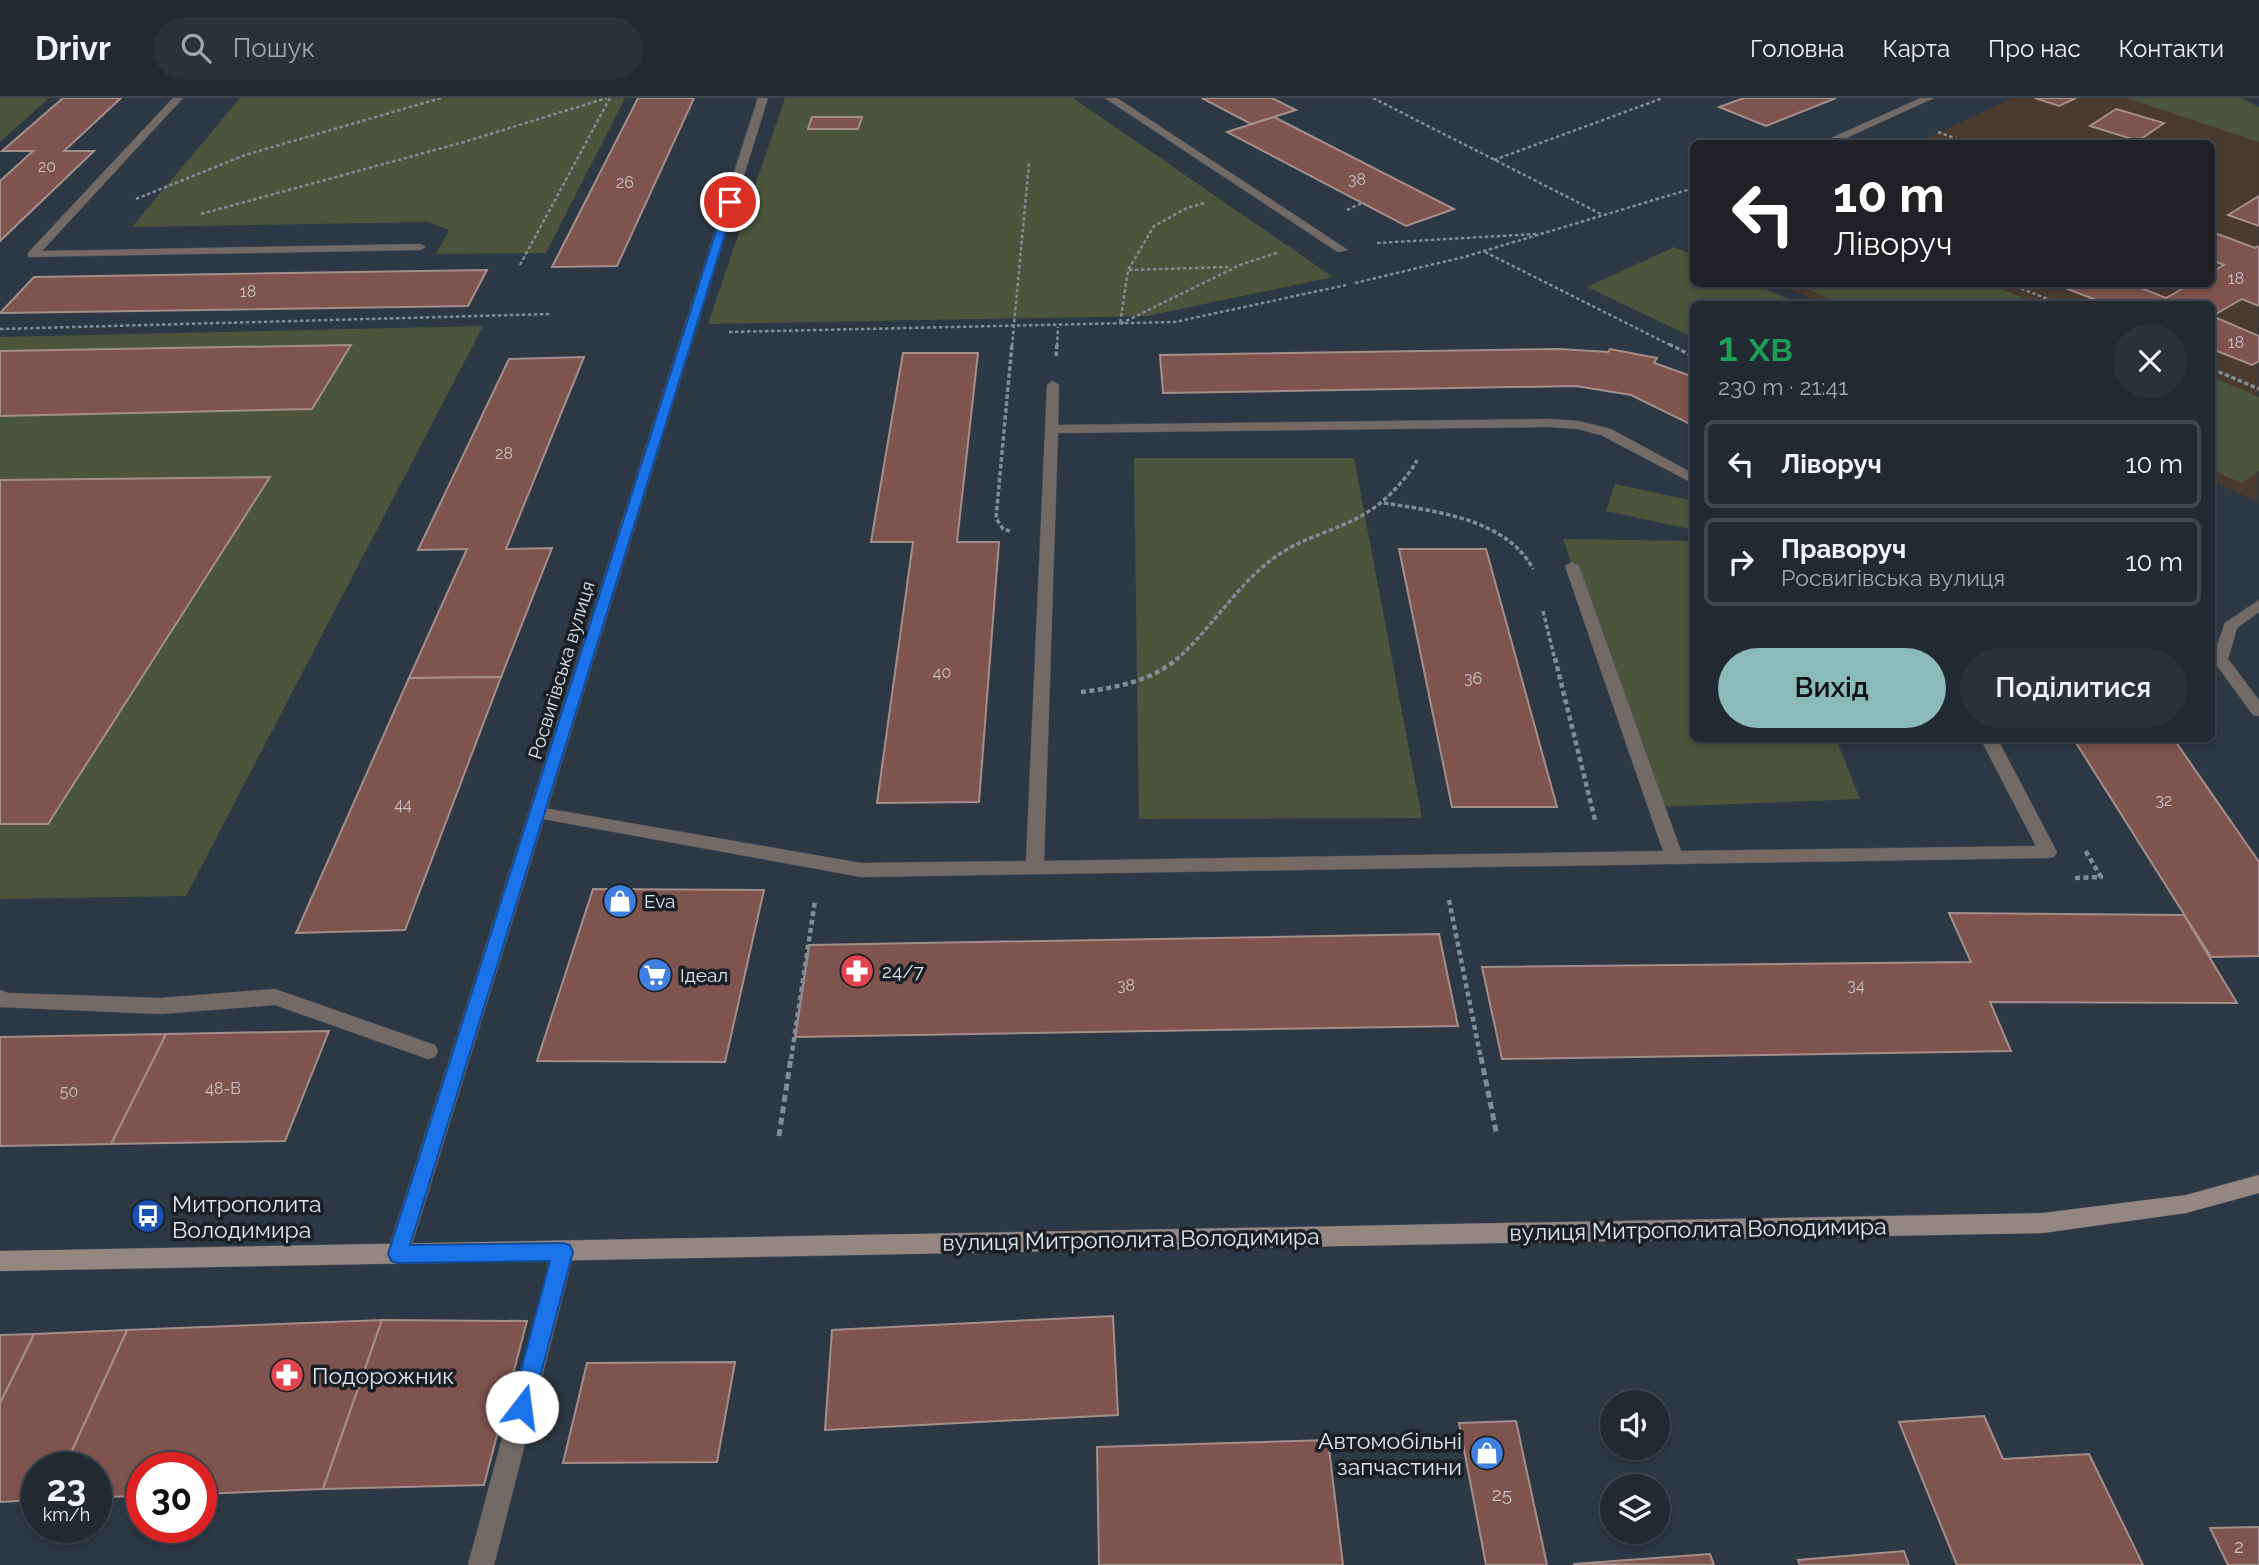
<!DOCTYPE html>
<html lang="uk">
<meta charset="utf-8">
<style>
body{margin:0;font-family:Raleway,sans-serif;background:#29323b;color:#f1f3f6;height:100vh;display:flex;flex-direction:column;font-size:26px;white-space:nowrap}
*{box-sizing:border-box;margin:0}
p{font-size:23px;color:#a2a7ac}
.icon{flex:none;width:38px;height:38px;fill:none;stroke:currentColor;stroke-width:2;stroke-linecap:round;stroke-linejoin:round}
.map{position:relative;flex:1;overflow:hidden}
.panel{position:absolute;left:1690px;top:203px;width:525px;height:441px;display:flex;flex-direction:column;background:#212a33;border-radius:10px;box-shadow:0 4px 10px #0003,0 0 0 2px #3e464e}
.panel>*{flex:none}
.top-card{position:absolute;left:1690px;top:42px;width:525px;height:147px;border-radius:10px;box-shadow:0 4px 10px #0003,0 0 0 2px #3e464e;background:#202124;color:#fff;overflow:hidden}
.controls{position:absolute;left:1600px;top:1292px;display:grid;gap:14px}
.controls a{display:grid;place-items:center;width:70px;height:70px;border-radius:50%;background:#212a33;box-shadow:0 4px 10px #0003,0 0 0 2px #3e464e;font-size:35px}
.speed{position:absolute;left:21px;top:1354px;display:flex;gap:14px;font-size:35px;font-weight:700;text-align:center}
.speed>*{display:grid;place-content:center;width:91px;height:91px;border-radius:50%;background:#212a33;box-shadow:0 4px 10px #0003,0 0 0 2px #3e464e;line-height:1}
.speed small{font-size:18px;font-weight:400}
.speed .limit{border:10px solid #d22;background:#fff;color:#111}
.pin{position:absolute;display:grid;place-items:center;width:60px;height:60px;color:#fff;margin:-30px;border:4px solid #fff;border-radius:50%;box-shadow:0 2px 7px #0007}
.me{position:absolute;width:77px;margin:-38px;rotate:15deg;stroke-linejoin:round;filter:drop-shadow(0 0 5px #0008)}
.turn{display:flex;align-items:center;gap:24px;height:147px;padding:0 28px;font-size:32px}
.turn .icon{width:91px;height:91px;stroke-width:2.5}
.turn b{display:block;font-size:49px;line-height:60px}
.round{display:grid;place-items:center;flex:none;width:74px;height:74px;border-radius:37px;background:#29323b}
.overview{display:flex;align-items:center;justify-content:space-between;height:119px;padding:0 28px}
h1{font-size:42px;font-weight:600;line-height:52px;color:#1e9e55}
.primary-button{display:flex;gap:14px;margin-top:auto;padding:14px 28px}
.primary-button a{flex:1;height:80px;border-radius:42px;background:#8bbbb9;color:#111;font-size:28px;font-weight:600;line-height:80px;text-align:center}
.primary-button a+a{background:#29323b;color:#f1f3f6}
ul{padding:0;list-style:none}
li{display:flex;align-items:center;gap:21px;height:88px;margin:0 14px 10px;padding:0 14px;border:4px solid #3e464e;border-radius:10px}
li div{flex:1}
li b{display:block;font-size:26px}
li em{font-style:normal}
header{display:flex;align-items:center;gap:42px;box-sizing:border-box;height:98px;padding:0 35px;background:#212a33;border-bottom:2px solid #3e464e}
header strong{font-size:33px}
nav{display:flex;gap:38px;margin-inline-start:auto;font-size:24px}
.search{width:490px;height:63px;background:#29323b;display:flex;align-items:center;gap:18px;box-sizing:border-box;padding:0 24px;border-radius:38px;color:#a2a7ac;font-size:26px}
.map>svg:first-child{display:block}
.education{fill:#4b3b2f}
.green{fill:#4b553c}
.building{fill:#7f544e;stroke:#a38e8a;stroke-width:2}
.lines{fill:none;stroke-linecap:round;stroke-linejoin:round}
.service-casing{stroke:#48545f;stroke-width:1}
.minor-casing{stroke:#48545f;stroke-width:1}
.secondary-casing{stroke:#48545f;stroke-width:1}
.path-far3{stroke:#828c96;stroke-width:2.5;stroke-dasharray:3.5 2.5;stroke-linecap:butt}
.path-far2{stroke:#828c96;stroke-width:3.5;stroke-dasharray:4.5 2.5;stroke-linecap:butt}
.path-far1{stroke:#828c96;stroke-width:4.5;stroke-dasharray:5 3.5;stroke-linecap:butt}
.path{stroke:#828c96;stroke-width:5;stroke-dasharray:7 4.5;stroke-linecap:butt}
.service{fill:#736a66;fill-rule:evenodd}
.minor{fill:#736a66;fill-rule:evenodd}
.secondary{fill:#948681;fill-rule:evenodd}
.route{fill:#1a73e8;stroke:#114b97;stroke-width:2}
.labels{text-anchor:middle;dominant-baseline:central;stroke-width:7;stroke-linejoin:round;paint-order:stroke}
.number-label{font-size:16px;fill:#c6c1c5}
.street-label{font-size:19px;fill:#dde5ed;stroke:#191f24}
.poi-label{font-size:19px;fill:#dde5ed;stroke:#191f24;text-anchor:start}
.near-number-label{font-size:19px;fill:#c6c1c5}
.near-poi-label{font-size:23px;fill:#dde5ed;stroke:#191f24;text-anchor:start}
.near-street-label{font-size:23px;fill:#dde5ed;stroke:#191f24}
</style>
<header>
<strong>Drivr</strong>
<div class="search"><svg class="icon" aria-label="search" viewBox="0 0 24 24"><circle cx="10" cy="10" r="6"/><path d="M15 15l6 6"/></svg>Пошук</div>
<nav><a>Головна</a><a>Карта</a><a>Про нас</a><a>Контакти</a></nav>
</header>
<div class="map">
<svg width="2259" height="1467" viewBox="0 0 2259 1467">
<rect width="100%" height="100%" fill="#2c3844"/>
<path class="education" d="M2012,0H2127L2259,44L2258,404L2212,383V206H1825L1778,186H2212V46L1917,45Z"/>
<g class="green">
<path d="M0,0H49L0,44Z"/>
<path d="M240,0H625L546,155L436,156L449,132L428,124L132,129Z"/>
<path d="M785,0H1073L1333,179L1147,218L708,226Z"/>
<path d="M2127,0H2241L2259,9V44Z"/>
<path d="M1674,149L1694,158V186H1754L1800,206H1694V240L1587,189Z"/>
<path d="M1795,186H1989L2039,206H1842Z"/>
<path d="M483,228L186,798L0,801V239Z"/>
<path d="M2212,279L2259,299V373L2242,385L2212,372Z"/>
<path d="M1134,360H1354L1422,720L1139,721Z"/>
<path d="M1615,386L1694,403V432L1606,413Z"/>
<path d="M1563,441L1694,443V640L1836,641L1860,701L1656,709Z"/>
</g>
<g class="building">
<path d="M63,0H121L64,53H94L0,143V83L33,53H2Z"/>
<path d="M638,0H694L617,168L552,169Z"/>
<path d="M1202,0H1272L1296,12L1251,26Z"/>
<path d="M1744,0H1836L1766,28L1719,9Z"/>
<path d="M2035,0H2076L2059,8Z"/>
<path d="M2116,11L2164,25L2138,43L2090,28Z"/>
<path d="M812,19H862L858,31H808Z"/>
<path d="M1274,19L1454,111L1406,128L1227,34Z"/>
<path d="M2259,98V128L2228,117Z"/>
<path d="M2212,134L2255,150L2259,148V208L2242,201L2212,218V206H2106L2055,186H2131L2166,200L2191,186H2212V174L2224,167L2212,162Z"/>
<path d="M487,172L468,208L0,215L34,179Z"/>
<path d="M2212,218L2259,238V263L2252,267L2212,251Z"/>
<path d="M351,247L312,311L0,318V253Z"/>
<path d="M1559,251L1608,254L1610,251L1657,260L1654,265L1694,279V328L1631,297L1576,288L1163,295L1160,257Z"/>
<path d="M903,255H978L957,444H999L979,704L877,705L913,444H871Z"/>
<path d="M584,259L506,451L552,450L501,579L409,580L467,451L418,452L509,261Z"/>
<path d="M270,379L48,726H0V382Z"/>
<path d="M1399,451H1486L1557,709H1452Z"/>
<path d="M501,579L405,832L296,835L409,580Z"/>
<path d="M2073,640H2173L2259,764V858L2211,859Z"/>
<path d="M593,791L764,792L725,964L537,963Z"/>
<path d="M1949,815L2184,817L2237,905L1990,904L2011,953L1502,961L1482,869L1971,864Z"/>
<path d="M1439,836L1458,928L795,939L809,847Z"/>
<path d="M329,933L285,1043L111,1046L166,936Z"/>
<path d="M166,936L111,1046L0,1048V939Z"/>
<path d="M1113,1218L1118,1317L825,1332L832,1232Z"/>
<path d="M382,1222L323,1391L201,1396V1370H142V1398L96,1399V1370H64L127,1232Z"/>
<path d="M382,1222L527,1223L484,1387L323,1391Z"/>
<path d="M127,1232L64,1370H37V1402L0,1404V1305L34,1236Z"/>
<path d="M34,1236L0,1305V1237Z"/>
<path d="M735,1264L717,1364L563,1365L587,1265Z"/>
<path d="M1984,1318L2003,1361L2089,1356L2143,1467H1957L1899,1324Z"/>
<path d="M1516,1323L1547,1467H1486L1459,1325Z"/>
<path d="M1328,1342L1343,1467H1099L1097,1349Z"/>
<path d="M2259,1429V1467H2228L2210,1430Z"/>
<path d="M1904,1453L1909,1467H1800L1798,1462Z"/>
<path d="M1710,1456L1714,1467L1573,1466Z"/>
</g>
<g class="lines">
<g class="service-casing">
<g id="service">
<path d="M173,0H183L42,153L420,146L426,149L420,152L28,159V155Z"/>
<path d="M1105,0H1117L1348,152L1338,154Z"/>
<path d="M1921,0H1934L1833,46H1818Z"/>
<path d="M1053,283L1059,287L1058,327L1550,321L1578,323L1611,331L1694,376V386L1601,337L1578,331L1550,329L1058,335L1044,763L1663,753L1565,468L1572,464L1579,468L1681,753L2036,748L1980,640H1997L2057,754L2054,759L2048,760L861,779L532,719L529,715L532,711L538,709L861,765L1026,763L1047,287Z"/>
<path d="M2259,502V514L2237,530L2228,561L2259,602V618L2253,617L2212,561L2225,525Z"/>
<path d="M275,891L435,947L438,953L435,959L428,961L275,907L160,916L0,909V892L8,895L160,900Z"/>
</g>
</g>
<g class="minor-casing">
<g id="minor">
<path d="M758,0H768L409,1156L406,1163L398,1166L390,1163L387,1156Z"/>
<path d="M563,1144L571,1147L574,1154L494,1467H468L552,1154L555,1147Z"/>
</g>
</g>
<g class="secondary-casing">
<path id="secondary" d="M2259,1077V1095L2186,1115L2043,1135L0,1173V1153L2043,1115L2186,1097Z"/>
</g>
<g class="path-far3">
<path d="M1373,0L1603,117"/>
<path d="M1938,34L1970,46"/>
<path d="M1494,62L1663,0"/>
<path d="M136,101L245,57L441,0"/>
<path d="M1204,105L1187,110L1154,128L1128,172L1120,226L1240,167L1279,154"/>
<path d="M1347,112L1362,105"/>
<path d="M201,116L464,44L607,0"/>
<path d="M1377,145L1536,136"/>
<path d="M1485,154L1672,248"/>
<path d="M520,167L610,0"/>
<path d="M1129,172L1228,169"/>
<path d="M1355,185L1464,159L1694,90"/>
<path d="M2010,186L2060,206"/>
<path d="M0,231L551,216"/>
<path d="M729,234L1175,224L1346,187"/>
<path d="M1012,248L1029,65"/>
<path d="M1057,248L1058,229"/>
</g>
<g class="path-far2">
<path d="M1669,246L1694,259"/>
<path d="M1056,258L1057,246"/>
<path d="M2212,271L2259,291"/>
<path d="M1384,405C1435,413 1507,421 1533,471"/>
<path d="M1010,433L1003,431L996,420L1012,246"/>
<path d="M1543,513L1555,562"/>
<path d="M1176,562C1216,527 1243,475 1291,449C1333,428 1364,426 1398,388C1405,380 1412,372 1417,362"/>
</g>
<g class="path-far1">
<path d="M1555,560L1595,722"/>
<path d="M1081,594C1115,590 1152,583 1178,560"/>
<path d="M2075,780L2101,779L2085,752"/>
<path d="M1449,802L1481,961"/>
<path d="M791,961L815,803"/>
</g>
<g class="path">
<path d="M1481,959L1497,1038"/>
<path d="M779,1038L791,959"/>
</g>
<use href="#service" class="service"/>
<use href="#minor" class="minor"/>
<use href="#secondary" class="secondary"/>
</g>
<path class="route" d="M726,102L735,104L410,1147L563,1145L570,1147L573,1154L532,1309L529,1316L522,1319L514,1316L511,1309L550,1163L398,1165L391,1163L388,1156Z"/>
<defs>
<g id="shop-disc" transform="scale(1.75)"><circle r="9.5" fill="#3f7fe0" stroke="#191f24"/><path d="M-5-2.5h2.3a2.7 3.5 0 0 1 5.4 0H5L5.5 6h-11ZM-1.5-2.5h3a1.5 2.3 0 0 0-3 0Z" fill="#fff"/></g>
<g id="pharmacy-disc" transform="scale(1.75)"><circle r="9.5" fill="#e0444e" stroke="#191f24"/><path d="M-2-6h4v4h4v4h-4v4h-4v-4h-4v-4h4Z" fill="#fff"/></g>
<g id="supermarket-disc" transform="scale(1.75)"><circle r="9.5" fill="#3f7fe0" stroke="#191f24"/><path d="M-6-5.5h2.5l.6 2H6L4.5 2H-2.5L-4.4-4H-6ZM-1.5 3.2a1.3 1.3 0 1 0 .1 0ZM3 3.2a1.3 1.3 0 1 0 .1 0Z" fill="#fff"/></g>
<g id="bus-disc" transform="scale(1.75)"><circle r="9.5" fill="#1a4fb4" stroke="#191f24"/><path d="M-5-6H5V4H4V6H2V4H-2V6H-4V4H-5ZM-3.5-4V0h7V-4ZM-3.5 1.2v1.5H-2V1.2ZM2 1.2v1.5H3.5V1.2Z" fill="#fff"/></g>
</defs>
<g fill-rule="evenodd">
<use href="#shop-disc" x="620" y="803"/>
<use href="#pharmacy-disc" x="857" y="873"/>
<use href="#supermarket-disc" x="655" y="877"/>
<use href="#bus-disc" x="148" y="1118"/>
<use href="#pharmacy-disc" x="287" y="1277"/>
<use href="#shop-disc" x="1487" y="1355"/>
</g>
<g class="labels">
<g class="number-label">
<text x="47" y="68">20</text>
<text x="1357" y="81">38</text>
<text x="625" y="84">26</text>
<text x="2236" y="180">18</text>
<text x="248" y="193">18</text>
<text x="2236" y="244">18</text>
<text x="504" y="355">28</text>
<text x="942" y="574">40</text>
<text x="1473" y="580">36</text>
<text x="2164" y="702">32</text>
<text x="403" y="706">44</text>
<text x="1126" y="887">38</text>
<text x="1856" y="887">34</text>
<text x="223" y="990">48-В</text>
<text x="69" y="993">50</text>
</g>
<g class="street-label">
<text transform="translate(561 572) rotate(-73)">Росвигівська вулиця</text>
</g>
<g class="poi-label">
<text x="644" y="803">Eva</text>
<text x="882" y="873">24/7</text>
<text x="680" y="877">Ідеал</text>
</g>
<g class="near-number-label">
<text x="1502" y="1396">25</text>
<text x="2239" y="1448">2</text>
</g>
<g class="near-poi-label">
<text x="172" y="1105">Митрополита<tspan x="172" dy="26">Володимира</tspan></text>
<text x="312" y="1277">Подорожник</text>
<text x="1462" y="1342" text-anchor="end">Автомобільні<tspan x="1462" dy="26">запчастини</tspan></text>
</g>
<g class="near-street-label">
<text transform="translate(1698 1131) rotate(-1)">вулиця Митрополита Володимира</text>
<text transform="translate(1131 1141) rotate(-1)">вулиця Митрополита Володимира</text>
</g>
</g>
</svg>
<div class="controls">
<a><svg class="icon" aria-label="sound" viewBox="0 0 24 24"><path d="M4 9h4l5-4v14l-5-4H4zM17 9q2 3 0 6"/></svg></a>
<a><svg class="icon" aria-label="layers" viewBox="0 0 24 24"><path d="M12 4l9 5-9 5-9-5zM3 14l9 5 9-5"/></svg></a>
</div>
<div class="speed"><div>23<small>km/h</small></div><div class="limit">30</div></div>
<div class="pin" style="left:730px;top:104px;background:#d93025"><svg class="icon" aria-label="arrive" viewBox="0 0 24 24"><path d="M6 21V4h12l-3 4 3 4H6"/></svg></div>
<svg class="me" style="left:522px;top:1309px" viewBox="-20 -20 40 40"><circle r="19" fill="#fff"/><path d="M0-13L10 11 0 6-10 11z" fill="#1a73e8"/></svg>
<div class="top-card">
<div class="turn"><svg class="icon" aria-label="left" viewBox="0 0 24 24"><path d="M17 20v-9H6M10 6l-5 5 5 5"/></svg><div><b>10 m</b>Ліворуч</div></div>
</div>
<section class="panel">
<div class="overview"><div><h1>1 хв</h1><p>230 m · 21:41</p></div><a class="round"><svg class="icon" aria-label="close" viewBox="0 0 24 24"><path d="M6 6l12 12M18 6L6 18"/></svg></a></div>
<ul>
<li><svg class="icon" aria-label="left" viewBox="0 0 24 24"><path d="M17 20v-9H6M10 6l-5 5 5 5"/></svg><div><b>Ліворуч</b></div><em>10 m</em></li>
<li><svg class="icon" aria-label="right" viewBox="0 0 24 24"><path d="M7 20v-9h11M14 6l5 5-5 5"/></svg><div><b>Праворуч</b><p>Росвигівська вулиця</p></div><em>10 m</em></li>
</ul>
<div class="primary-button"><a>Вихід</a><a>Поділитися</a></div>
</section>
</div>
